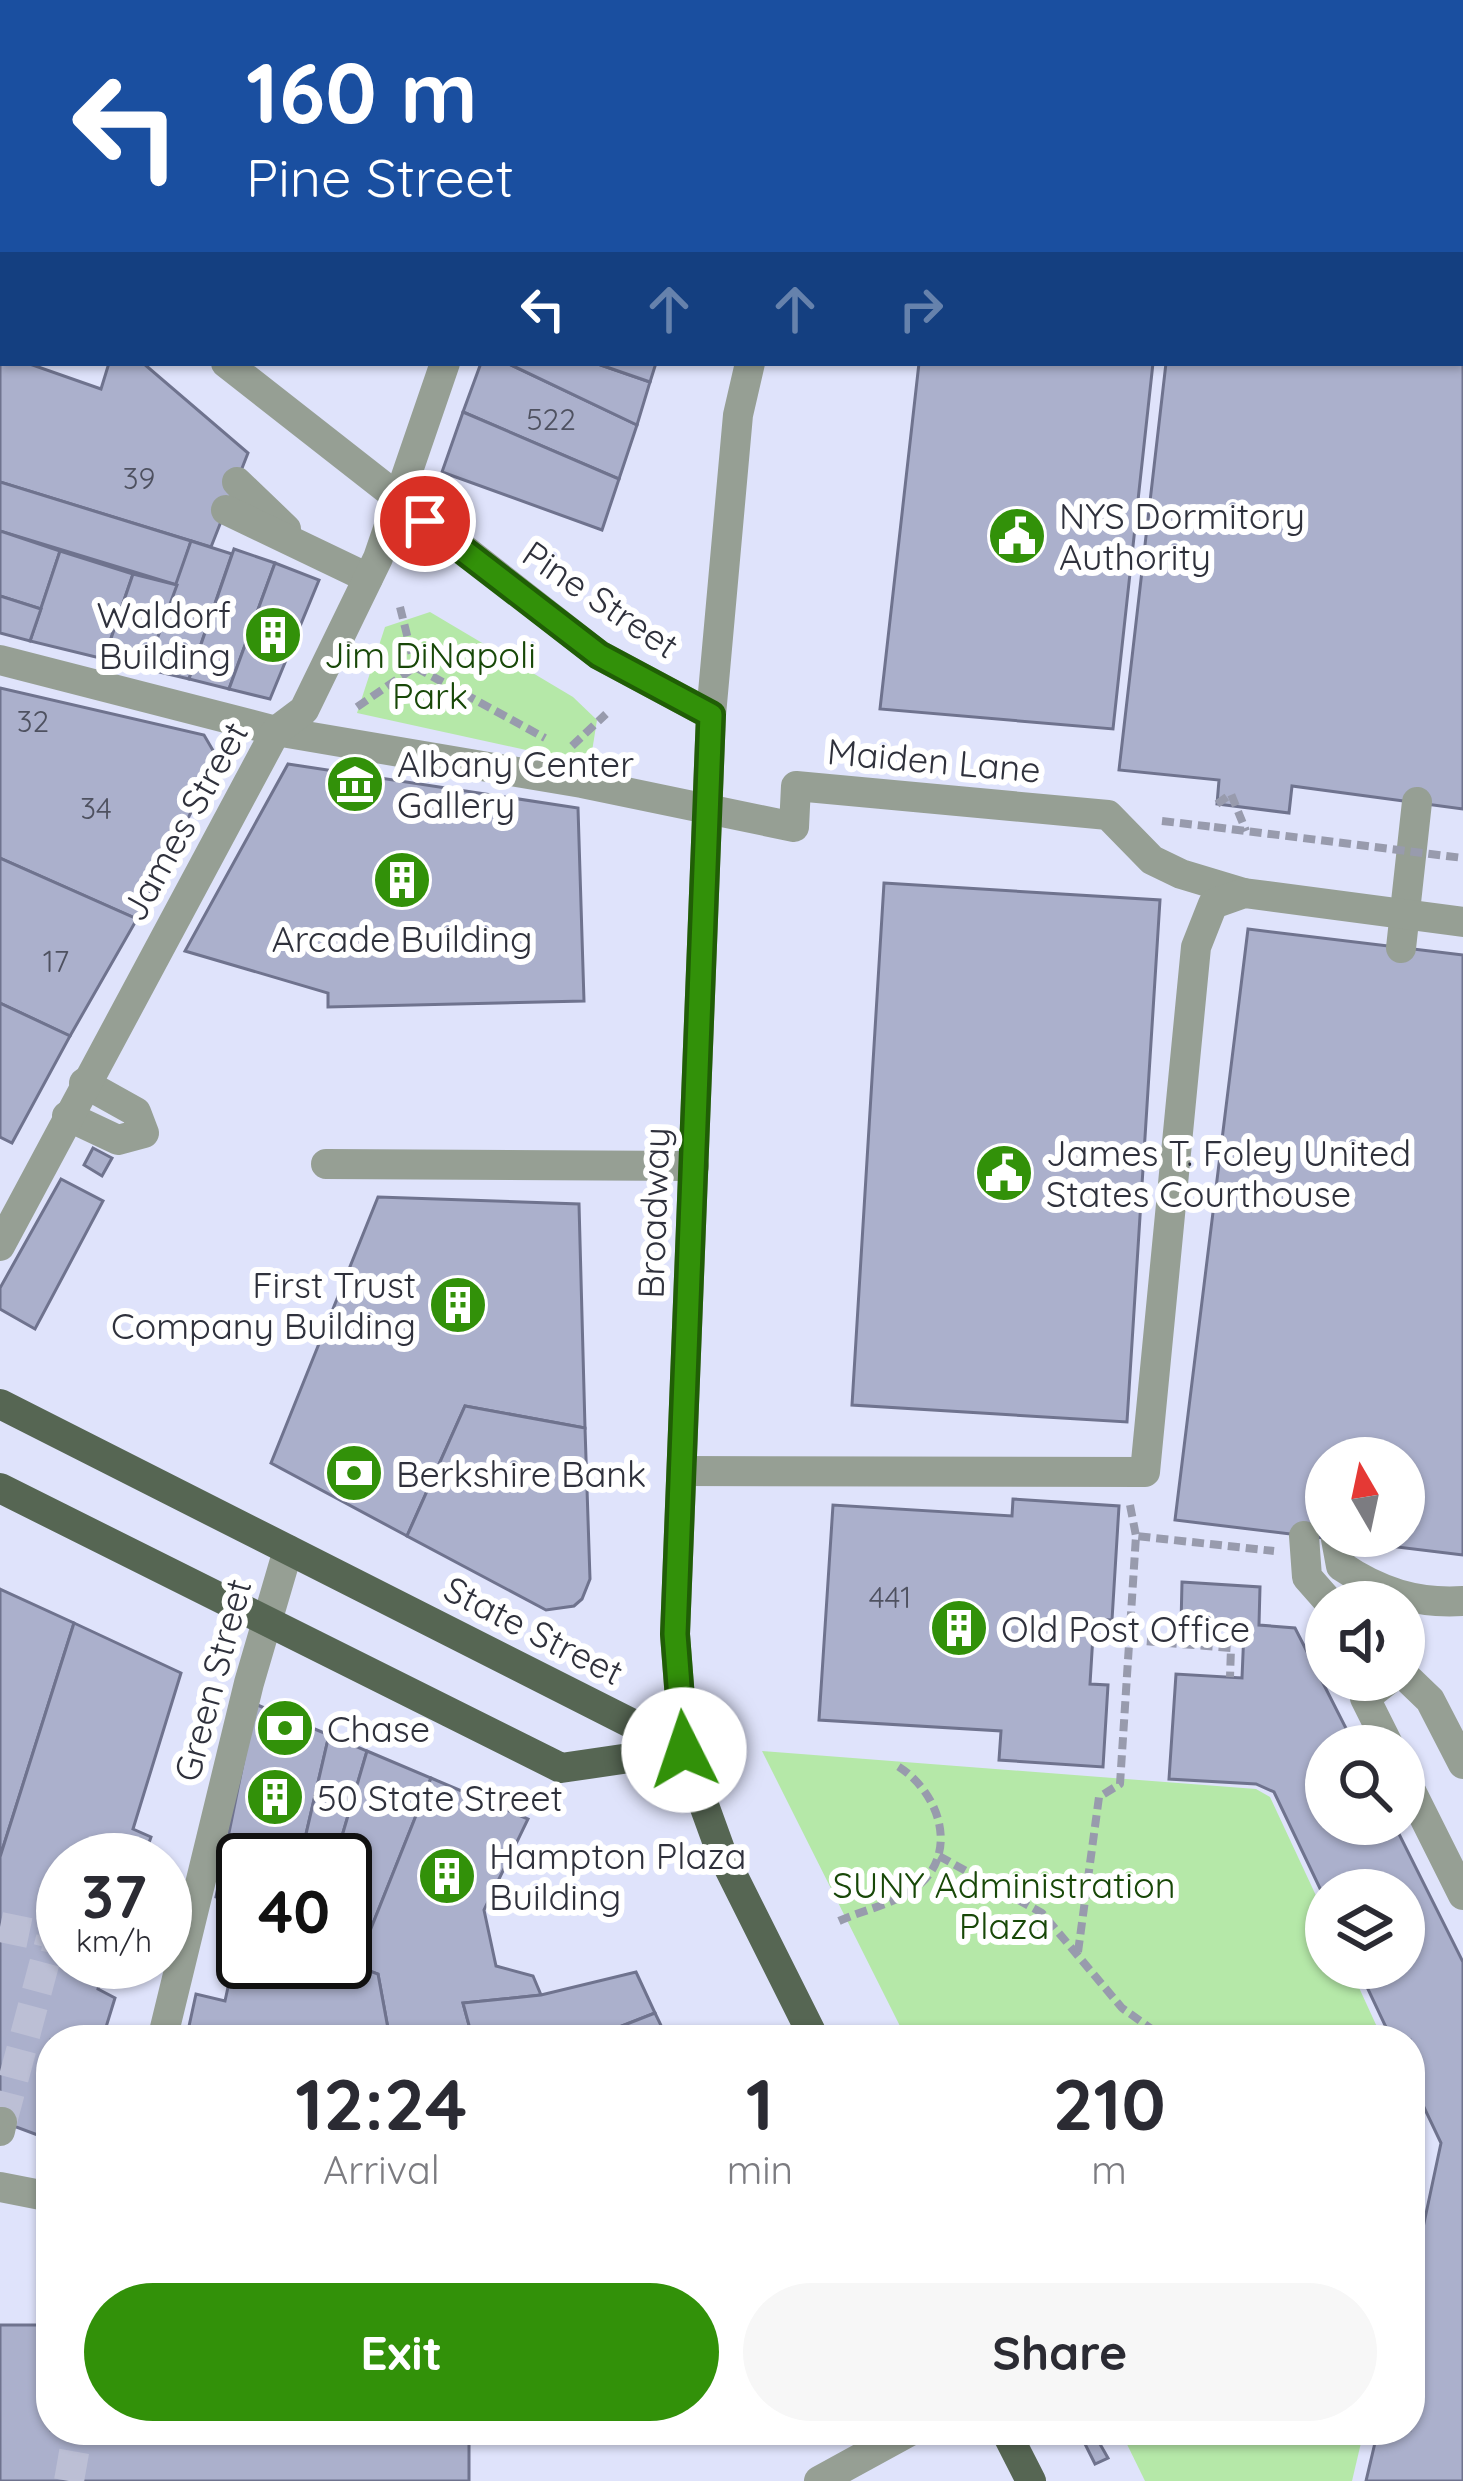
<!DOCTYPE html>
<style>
body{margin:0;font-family:Quicksand,sans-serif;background:#f7f7f7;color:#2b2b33;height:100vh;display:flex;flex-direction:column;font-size:45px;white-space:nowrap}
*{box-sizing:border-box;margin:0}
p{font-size:39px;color:#7c7c81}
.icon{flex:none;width:66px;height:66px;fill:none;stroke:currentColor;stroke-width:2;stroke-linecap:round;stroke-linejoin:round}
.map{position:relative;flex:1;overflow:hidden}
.details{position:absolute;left:36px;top:2025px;width:1389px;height:420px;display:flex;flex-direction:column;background:#fff;border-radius:48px;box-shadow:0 3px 9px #0004}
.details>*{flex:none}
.guide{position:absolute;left:0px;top:0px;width:1464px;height:366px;box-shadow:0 3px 9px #0004;background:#1a4fa0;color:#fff;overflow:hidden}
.needle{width:78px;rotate:351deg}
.fabs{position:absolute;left:1305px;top:1437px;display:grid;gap:24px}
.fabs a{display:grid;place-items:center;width:120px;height:120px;border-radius:50%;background:#fff;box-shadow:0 3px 9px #0004;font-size:60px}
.speed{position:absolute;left:36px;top:1833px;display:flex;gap:24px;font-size:60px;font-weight:700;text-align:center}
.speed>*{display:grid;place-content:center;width:156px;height:156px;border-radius:50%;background:#fff;box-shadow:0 3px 9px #0004;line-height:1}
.speed small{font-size:30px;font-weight:400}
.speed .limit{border:6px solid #111;border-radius:18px;background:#fff;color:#111}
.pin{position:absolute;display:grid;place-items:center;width:102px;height:102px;color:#fff;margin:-51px;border:6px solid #fff;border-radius:50%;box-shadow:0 3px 12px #0007}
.me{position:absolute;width:132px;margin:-66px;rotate:356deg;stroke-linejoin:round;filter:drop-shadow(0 0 9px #0008)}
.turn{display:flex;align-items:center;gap:42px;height:252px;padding:0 48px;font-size:54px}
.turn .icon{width:156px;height:156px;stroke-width:2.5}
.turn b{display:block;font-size:84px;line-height:102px}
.lanes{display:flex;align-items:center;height:114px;padding:0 48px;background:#0003;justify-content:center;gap:60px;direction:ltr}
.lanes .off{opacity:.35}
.eta{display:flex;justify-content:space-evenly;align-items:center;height:204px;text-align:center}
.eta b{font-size:72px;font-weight:800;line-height:84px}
.primary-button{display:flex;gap:24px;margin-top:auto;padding:24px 48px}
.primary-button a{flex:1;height:138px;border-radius:72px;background:#329109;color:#fff;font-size:48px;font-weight:800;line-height:138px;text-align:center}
.primary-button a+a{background:#f7f7f7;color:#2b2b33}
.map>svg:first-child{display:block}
.green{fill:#b5e8a8}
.building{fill:#abb0cc;stroke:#6f738e;stroke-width:3;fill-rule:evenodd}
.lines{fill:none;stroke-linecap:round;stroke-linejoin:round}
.minor-tunnel{stroke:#bcbfd5;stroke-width:30;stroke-dasharray:30 15;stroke-linecap:butt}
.path{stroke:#989bad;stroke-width:8;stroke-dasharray:12 6;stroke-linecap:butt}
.minor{stroke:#969f94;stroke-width:30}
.major{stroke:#566653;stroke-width:30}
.path-bridge{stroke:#989bad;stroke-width:8;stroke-dasharray:12 6;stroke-linecap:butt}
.route-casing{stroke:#205e06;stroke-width:30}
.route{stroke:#329109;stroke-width:21}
.labels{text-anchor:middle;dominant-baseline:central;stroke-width:12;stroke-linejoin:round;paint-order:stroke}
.number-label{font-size:30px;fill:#4e5160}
.poi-label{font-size:36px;fill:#2f313c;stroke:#fff;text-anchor:start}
.street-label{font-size:36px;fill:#2f313c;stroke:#fff}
.park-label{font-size:36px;fill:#184808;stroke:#fff}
</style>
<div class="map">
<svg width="1463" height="2481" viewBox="0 0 1463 2481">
<rect width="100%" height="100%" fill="#dfe3fb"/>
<g class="green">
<path d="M430,612L573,697L597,720L590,764L357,713L385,627Z"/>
<path d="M762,1751L1256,1789L1270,1797L1326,1917V1968H1350L1383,2040H907Z"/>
<path d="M1120,2430H1364L1352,2481H1145Z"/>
</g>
<g class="building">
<path d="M88,0H225L233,3H87Z"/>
<path d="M225,0H523L522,3Z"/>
<path d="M969,0H1230L968,3Z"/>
<path d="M1324,0H1463V809L1292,786L1289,813L1217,804L1219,780L1119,770L1166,363H1461V3H1323Z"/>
<path d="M0,353L3,363H27L101,389L109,363H143L248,453L211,547L0,482Z"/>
<path d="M481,363H507L637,425L619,479L463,412Z"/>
<path d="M507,363H595L650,382L637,425Z"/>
<path d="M595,363H656L650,382Z"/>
<path d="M919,363H1153L1113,729L880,709Z"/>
<path d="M463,412L619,479L602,530L442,472Z"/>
<path d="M0,482L191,541L177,585L0,531Z"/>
<path d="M0,531L60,551L41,609L0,596Z"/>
<path d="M191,541L232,554L189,679L146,669Z"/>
<path d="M234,549L275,563L229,689L189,679Z"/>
<path d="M60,551L133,574L104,659L30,641Z"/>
<path d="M275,563L319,580L270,699L229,689Z"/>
<path d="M133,574L177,585L146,669L104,659Z"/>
<path d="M0,596L41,609L30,641L0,633Z"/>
<path d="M0,688L204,735L218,759L137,919L0,858Z"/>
<path d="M288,764L578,808L584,1001L328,1007V993L185,951Z"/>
<path d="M0,858L137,919L70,1036L0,1003Z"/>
<path d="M884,883L1160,900L1127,1422L852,1405Z"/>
<path d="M1248,929L1463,955V1555L1175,1520ZM1326,1458H1404V1536H1326Z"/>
<path d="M0,1003L70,1036L12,1143L0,1137Z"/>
<path d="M93,1148L112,1158L102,1176L84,1165Z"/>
<path d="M61,1179L103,1201L35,1329L0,1309V1288Z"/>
<path d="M378,1197L579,1204L585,1428L465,1406L407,1536L271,1463Z"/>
<path d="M465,1406L585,1428L590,1579L582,1599L574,1606L546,1610L407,1536Z"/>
<path d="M1013,1499L1119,1506L1112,1620L1094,1619L1090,1684L1108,1685L1103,1767L999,1760L1001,1731L819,1720L833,1505L1012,1516Z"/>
<path d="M1182,1582L1260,1587L1259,1625L1295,1628L1355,1746H1326V1824H1394L1463,1962V2481H1366L1378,2430H1410V2289L1441,2143L1410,2078V2040H1392L1358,1968H1404V1890H1326V1901L1274,1792L1256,1784L1169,1779L1176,1674L1242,1678L1244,1630L1181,1625Z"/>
<path d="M0,1589L74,1623L0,1857Z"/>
<path d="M74,1623L181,1673L133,1829L151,1837L143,1860H63V1962H106L98,1989L115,1998L102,2040H51V2140L0,2121V1857Z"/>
<path d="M255,1704L329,1735L300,1860H243V1905L216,1897Z"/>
<path d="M329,1735L367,1751L335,1860H300Z"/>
<path d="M367,1751L431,1778L356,1966L345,1956V1860H335Z"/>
<path d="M431,1778L528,1819L484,1910L496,1966L533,1976L541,1995L463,2003L473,2040H354L389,2034L378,1974L356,1966Z"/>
<path d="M243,1939V1962H345V1956L356,1966L378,1974L389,2034L354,2040H186L196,1994L225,2001L238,1941Z"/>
<path d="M636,1972L655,2013L586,2040H473L463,2003L541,1995Z"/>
<path d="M655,2013L668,2040H586Z"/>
<path d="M0,2325H44L45,2374H51V2430H469V2481H0Z"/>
<path d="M1092,2430L1108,2458L1095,2464L1079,2432Z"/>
</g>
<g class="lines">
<g class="minor-tunnel">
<path d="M0,1927L63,1940"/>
<path d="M2,2122L51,1938"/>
<path d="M69,2481L78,2430"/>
</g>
<g class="path">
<path d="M1252,3L1253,0"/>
<path d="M400,607L415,667"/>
<path d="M357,707L415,667L545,738"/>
<path d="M572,746L606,714"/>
<path d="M1217,804L1231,794L1246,831"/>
<path d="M1162,821L1214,827"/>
<path d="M1130,1505L1136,1536"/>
<path d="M939,1856L1042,1913L1122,2008L1167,2040"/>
<path d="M839,1921C863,1910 898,1903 918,1886C961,1850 937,1789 896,1765"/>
<path d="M1078,1952L1099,1797L1120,1784L1136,1536L1274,1551"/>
<path d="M1152,2430L1218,2438L1252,2430"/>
</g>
<g class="minor">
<path d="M685,0L692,3"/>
<path d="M564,3L565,0"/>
<path d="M844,3L846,0"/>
<path d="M0,186L3,188"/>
<path d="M226,363L599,655L711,715"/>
<path d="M237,482L286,529"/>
<path d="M226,510L368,578"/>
<path d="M0,660L276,731L582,783L794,827L796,786L1108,815L1152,860L1181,874L1244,893"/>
<path d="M1401,948L1417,802"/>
<path d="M67,1116L118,1140L144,1133L136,1112L84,1083"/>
<path d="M326,1164L694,1166"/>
<path d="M0,1246L276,731L304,710L378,558L445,363"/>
<path d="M682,1471L1145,1472L1196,947L1213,904L1244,893L1463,922"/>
<path d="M1304,1536L1307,1577L1329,1602"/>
<path d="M1336,1539L1341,1566C1379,1592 1417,1604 1463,1601"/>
<path d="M1404,1675L1430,1700L1463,1764"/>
<path d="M1388,1680L1365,1698L1389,1746"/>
<path d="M684,1750L675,1635L711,715L738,415L750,363"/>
<path d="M1404,1777L1463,1895"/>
<path d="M162,2040L249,1683L288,1550"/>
<path d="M0,2131L2,2122"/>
<path d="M0,2187L51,2197"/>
<path d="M819,2481L912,2430"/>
</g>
<g class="major">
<path d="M0,1404L684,1750"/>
<path d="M0,1488L561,1768L684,1750"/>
<path d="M684,1750L721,1852L815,2040"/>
<path d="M1005,2430L1031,2481"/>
</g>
<g class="path-bridge">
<path d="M1214,827L1463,858"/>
<path d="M1093,1637L1231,1648L1230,1677"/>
</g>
</g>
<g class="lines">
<g class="route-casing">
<path id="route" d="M425,521L599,655L711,715L675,1634L684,1750"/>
</g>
<use href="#route" class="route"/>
</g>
<defs>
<g id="civic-disc" transform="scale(3)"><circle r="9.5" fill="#329109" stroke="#fff"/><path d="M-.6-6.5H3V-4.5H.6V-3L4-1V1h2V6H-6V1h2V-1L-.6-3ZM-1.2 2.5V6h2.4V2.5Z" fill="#fff"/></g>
<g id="building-disc" transform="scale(3)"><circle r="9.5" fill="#329109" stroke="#fff"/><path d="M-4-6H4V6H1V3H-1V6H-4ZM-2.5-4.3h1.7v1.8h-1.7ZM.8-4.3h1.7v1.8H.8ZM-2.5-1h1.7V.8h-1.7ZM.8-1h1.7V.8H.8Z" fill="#fff"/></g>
<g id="museum-disc" transform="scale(3)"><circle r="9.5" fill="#329109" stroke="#fff"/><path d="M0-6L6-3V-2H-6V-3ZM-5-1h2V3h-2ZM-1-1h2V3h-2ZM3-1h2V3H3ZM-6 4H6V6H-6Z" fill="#fff"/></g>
<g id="bank-disc" transform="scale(3)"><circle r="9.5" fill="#329109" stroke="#fff"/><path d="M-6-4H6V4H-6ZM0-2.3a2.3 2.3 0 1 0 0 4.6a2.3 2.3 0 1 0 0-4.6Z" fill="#fff"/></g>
</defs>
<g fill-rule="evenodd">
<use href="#civic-disc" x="1017" y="536"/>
<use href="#building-disc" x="273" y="635"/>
<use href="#museum-disc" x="355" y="784"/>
<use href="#building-disc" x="402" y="880"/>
<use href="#civic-disc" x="1004" y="1173"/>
<use href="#building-disc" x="458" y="1305"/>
<use href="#bank-disc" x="354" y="1473"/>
<use href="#building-disc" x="959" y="1628"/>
<use href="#bank-disc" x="285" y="1728"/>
<use href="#building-disc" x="275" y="1797"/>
<use href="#building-disc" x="447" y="1876"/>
</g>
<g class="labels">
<g class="number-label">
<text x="551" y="419">522</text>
<text x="139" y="478">39</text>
<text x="33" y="721">32</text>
<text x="96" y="808">34</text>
<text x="56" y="961">17</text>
<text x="890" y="1597">441</text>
</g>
<g class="poi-label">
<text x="1059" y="515">NYS Dormitory<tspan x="1059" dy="41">Authority</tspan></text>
<text x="231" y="614" text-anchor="end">Waldorf<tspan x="231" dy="41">Building</tspan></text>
<text x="397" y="763">Albany Center<tspan x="397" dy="41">Gallery</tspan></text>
<text x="402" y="938" text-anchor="middle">Arcade Building</text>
<text x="1046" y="1152">James T. Foley United<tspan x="1046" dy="41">States Courthouse</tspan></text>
<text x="416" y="1284" text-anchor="end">First Trust<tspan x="416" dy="41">Company Building</tspan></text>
<text x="396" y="1473">Berkshire Bank</text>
<text x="1001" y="1628">Old Post Office</text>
<text x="327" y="1728">Chase</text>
<text x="317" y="1797">50 State Street</text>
<text x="489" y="1855">Hampton Plaza<tspan x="489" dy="41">Building</tspan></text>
</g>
<g class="street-label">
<text transform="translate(601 599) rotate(34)">Pine Street</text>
<text transform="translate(934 760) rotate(5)">Maiden Lane</text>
<text transform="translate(184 821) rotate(-61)">James Street</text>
<text transform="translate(653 1213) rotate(-88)">Broadway</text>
<text transform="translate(534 1630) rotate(27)">State Street</text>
<text transform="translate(212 1680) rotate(-75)">Green Street</text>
</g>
<g class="park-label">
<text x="430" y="654">Jim DiNapoli<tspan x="430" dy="41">Park</tspan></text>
<text x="1004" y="1884">SUNY Administration<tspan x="1004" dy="41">Plaza</tspan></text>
</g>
</g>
</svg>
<div class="fabs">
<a><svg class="needle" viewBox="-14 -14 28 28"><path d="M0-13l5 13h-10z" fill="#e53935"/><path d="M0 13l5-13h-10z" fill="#7c7c81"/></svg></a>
<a><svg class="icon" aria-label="sound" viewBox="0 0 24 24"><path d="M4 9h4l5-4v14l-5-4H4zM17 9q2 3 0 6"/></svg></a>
<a><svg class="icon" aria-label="search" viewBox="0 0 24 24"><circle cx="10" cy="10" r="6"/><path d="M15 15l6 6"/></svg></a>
<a><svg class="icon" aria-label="layers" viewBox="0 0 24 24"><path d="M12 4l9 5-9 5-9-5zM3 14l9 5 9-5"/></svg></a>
</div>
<div class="speed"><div>37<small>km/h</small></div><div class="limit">40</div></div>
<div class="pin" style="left:425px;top:521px;background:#d93025"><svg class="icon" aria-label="arrive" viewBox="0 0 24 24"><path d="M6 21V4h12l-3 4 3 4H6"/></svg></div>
<svg class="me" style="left:684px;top:1750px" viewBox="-20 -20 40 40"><circle r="19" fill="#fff"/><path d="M0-13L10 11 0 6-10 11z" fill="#329109"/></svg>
<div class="guide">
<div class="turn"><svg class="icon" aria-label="left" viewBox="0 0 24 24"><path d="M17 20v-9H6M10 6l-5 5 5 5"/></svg><div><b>160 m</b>Pine Street</div></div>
<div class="lanes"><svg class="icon" aria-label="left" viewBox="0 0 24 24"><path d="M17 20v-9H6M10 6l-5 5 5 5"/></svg><svg class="icon off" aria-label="ahead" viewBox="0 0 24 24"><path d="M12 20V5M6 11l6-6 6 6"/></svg><svg class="icon off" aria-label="ahead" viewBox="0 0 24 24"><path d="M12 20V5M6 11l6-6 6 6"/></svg><svg class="icon off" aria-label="right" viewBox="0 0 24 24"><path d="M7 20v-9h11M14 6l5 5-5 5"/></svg></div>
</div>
<section class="details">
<div class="eta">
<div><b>12:24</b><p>Arrival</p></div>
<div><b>1</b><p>min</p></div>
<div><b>210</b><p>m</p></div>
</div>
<div class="primary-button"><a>Exit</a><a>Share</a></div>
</section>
</div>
